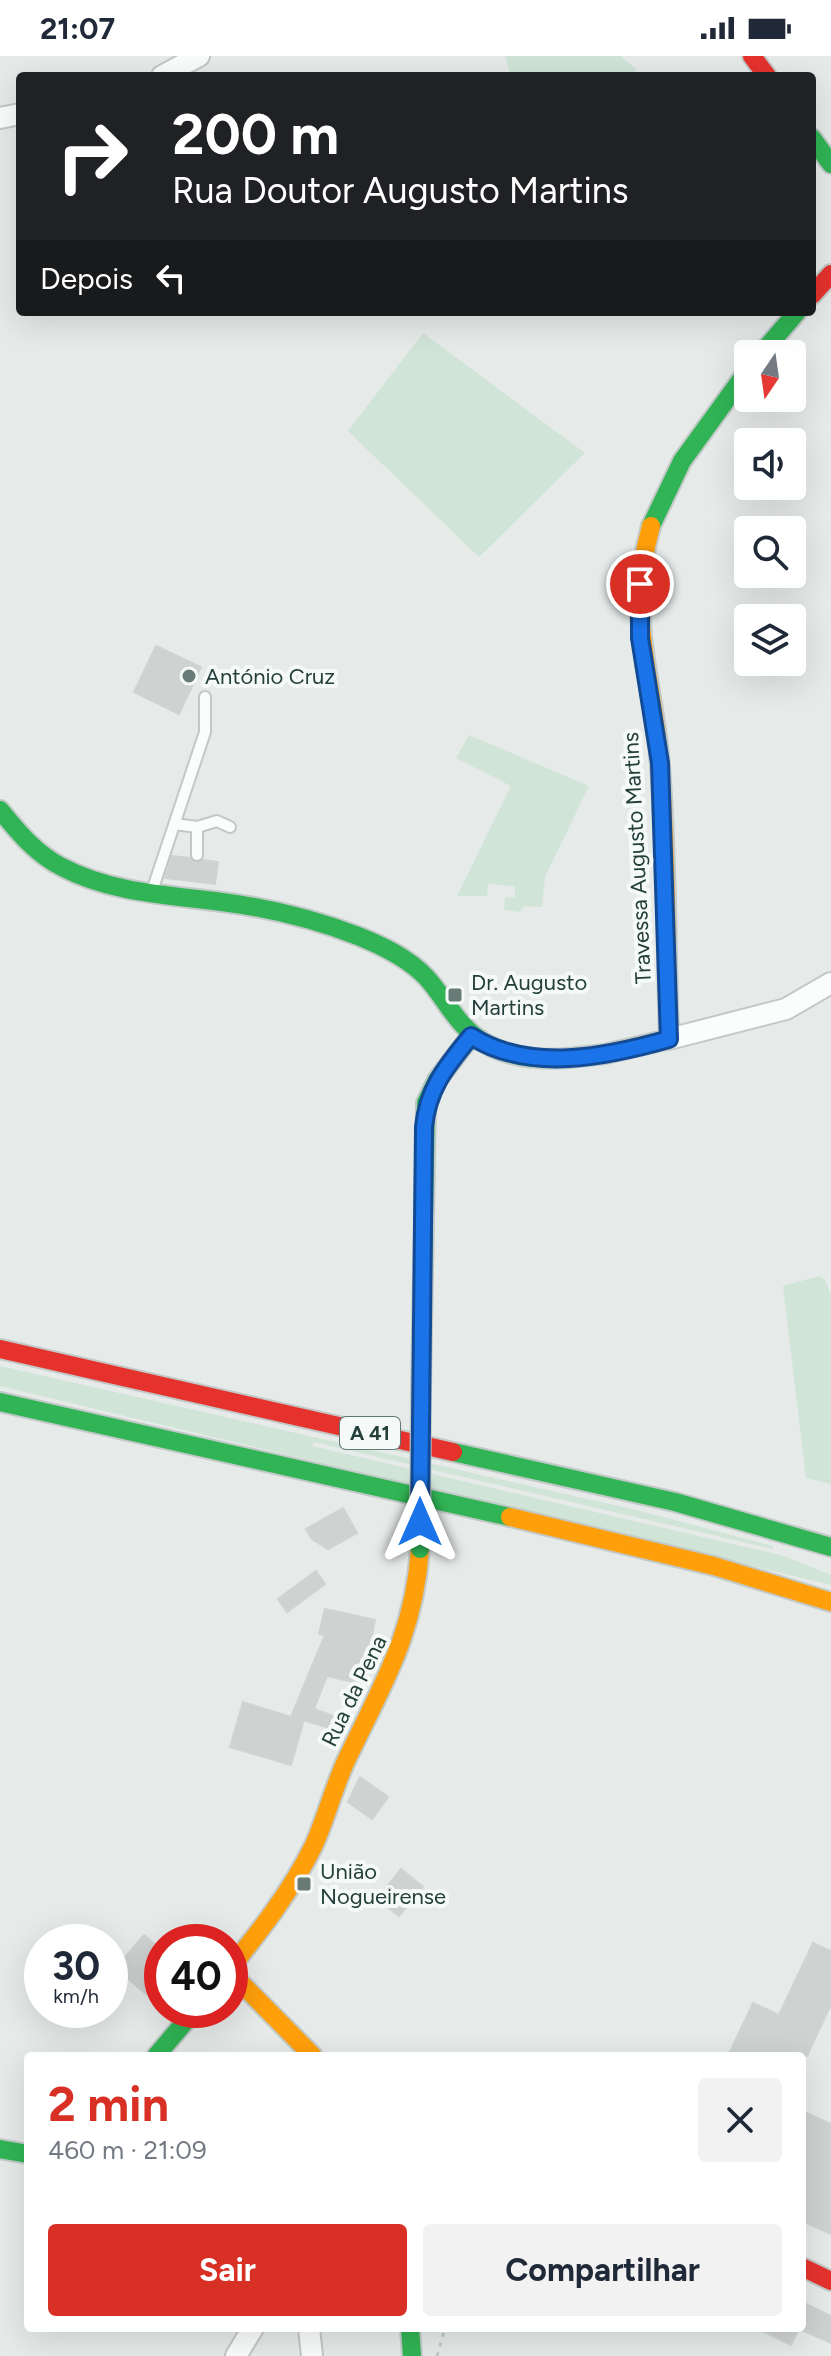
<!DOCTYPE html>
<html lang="pt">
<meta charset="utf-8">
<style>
body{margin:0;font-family:Figtree,sans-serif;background:#f2f2f3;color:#1f2937;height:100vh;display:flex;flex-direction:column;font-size:30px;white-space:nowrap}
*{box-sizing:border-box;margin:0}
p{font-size:26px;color:#747a83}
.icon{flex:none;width:44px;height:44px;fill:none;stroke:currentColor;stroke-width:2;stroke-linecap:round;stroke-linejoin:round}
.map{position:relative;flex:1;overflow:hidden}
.panel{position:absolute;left:24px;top:1996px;width:782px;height:280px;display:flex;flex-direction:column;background:#fff;border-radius:8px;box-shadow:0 8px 32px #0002}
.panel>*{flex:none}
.hud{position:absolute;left:16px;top:16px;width:800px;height:244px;border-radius:8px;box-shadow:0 8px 32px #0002;background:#202124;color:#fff;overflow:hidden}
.needle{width:52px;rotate:193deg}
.controls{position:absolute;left:734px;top:284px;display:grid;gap:16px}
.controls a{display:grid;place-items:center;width:72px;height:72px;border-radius:8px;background:#fff;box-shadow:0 8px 32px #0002;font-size:40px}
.speed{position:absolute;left:24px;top:1868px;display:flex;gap:16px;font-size:40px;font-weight:700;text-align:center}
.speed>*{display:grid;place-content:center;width:104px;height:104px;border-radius:50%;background:#fff;box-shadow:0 8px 32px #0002;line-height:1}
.speed small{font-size:20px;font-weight:400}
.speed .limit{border:12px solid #d22;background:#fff;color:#111}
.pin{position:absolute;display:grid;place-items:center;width:68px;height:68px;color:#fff;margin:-34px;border:4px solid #fff;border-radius:50%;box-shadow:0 2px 8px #0007}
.me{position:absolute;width:88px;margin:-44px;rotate:0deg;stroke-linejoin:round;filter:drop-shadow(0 0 6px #0008)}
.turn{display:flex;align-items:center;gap:28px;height:168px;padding:0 24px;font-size:36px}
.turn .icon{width:104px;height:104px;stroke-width:2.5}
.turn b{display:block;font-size:56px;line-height:68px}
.then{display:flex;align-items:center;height:76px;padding:0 24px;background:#0003;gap:16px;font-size:30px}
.round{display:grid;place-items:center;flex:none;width:84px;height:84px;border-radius:8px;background:#f2f2f3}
.overview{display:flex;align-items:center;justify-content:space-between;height:136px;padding:0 24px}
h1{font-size:48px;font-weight:700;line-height:60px;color:#d93025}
.button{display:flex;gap:16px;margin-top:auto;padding:16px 24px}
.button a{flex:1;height:92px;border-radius:8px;background:#d93025;color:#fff;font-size:32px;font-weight:700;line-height:92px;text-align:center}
.button a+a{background:#f2f2f3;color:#1f2937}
.status{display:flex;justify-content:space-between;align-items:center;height:56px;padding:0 40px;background:#fff;direction:ltr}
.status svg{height:22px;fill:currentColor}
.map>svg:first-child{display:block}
.green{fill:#d0e4d7}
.building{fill:#ced2d1;stroke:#cfd4d2;stroke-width:2}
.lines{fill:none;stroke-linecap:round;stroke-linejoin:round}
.lane-casing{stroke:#c3c8c6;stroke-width:14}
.street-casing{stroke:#c3c8c6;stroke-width:24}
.fast-casing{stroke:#c2c9c7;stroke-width:22}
.slow-casing{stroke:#c2c9c7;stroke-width:22}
.jam-casing{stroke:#c2c9c7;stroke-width:22}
.path{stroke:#c2cbc9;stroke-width:3;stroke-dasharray:4 6;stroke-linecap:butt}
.lane{stroke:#fbfcfc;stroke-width:10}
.street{stroke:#fbfcfc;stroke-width:20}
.fast{stroke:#30b455;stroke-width:18}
.slow{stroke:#ff9f0a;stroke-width:18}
.jam{stroke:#e5322d;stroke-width:18}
.fast-bridge-casing{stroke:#c2c9c7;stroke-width:22;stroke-linecap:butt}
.fast-bridge{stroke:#30b455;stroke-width:18}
.route-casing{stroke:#114b97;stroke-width:20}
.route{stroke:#1a73e8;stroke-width:14}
.poi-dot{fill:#687b77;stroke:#f5faf8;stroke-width:3}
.labels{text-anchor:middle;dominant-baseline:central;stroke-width:8;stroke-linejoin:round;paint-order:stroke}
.shield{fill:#f5faf8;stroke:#637773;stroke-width:2}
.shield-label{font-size:20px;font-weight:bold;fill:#243f3a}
.poi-label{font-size:22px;fill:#243f3a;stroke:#f5faf8;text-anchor:start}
.street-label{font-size:22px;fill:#243f3a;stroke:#f5faf8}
</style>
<div class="status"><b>21:07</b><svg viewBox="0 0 49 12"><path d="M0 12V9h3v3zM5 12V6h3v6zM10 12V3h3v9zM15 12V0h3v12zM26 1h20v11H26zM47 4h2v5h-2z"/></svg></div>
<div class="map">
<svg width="831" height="2300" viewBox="0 0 831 2300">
<rect width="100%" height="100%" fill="#e6ebe9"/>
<g class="green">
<path d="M505,0H621L636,13L633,20H511Z"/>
<path d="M423,277L585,397L479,501L348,375Z"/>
<path d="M469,679L589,730L545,821L542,851L524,850L520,856L504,854L505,841L515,842V830L488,828L487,840H457L511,730L456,702Z"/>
<path d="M819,1220L825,1224L831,1239V1428L806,1422L783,1230Z"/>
<path d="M0,1310L640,1455L773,1490V1493L314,1386L312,1390L784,1500L831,1519V1529L0,1330Z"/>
</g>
<g class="building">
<path d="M156,590L201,611L179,658L134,636Z"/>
<path d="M172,800L190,802L196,807L203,804L218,806L215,828L165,822Z"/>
<path d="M343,1452L357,1477L328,1493L312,1483L306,1473Z"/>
<path d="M316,1515L325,1528L287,1556L278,1543Z"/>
<path d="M325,1553L375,1564L362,1628L327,1620L314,1653L339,1662L335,1674L304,1664L291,1709L230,1691L243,1646L291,1661L325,1579L319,1578Z"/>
<path d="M360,1721L388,1741L372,1763L348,1746Z"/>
<path d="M401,1813L423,1831L399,1860L377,1843Z"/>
<path d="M144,1879L162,1895V1919L146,1938L116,1912Z"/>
<path d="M813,1887L831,1895V1948L807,2000H728L753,1947L779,1959Z"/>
<path d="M802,2055L831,2068V2178L802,2165Z"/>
<path d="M802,2246L831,2260V2287L802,2274Z"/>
<path d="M756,2272H799L791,2289Z"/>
</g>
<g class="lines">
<g class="lane-casing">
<g id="lane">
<path d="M175,768L197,771L217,765L230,771"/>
<path d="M197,799V771"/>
<path d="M152,835L205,676V641"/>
</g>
</g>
<g class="street-casing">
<g id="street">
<path d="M162,20L199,0"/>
<path d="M0,62L20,58"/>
<path d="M669,983L786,953L831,927"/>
<path d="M309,2272L312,2300"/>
<path d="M236,2300L253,2272"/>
</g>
</g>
<g class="fast-casing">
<g id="fast">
<path d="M812,82L831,108"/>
<path d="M761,298L797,256"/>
<path d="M651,470L682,405L748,314"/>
<path d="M0,754C18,776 36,798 62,811C111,837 169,839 222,846C269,852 314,863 358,880C383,890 408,902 426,921C440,936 449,954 463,969C490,1000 530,1005 569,1002"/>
<path d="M421,1332L426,1047L437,1024L471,980"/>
<path d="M0,1346L510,1461"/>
<path d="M453,1396L675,1446L831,1491"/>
<path d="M156,2000L195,1954"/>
<path d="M0,2093L28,2098"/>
<path d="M410,2272L412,2300"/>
</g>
</g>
<g class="slow-casing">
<g id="slow">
<path d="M569,1002L605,998L669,983C666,892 667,801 660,710C653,619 625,564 651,470"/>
<path d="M510,1461L714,1510L831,1546"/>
<path d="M230,1912C261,1874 291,1835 313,1791C326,1763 333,1733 346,1705C382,1629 414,1580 420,1493"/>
<path d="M230,1916L313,2000"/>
</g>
</g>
<g class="jam-casing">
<g id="jam">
<path d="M752,0L767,20"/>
<path d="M812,239L831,218"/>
<path d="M0,1293L453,1396"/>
<path d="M802,2211L831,2225"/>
</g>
</g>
<path class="path" d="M437,2300L445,2272"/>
<use href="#lane" class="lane"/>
<use href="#street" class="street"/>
<use href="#fast" class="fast"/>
<use href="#slow" class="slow"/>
<use href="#jam" class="jam"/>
<g class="fast-bridge-casing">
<path id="fast-bridge" d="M420,1493L421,1332"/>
</g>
<use href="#fast-bridge" class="fast-bridge"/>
</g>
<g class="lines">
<g class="route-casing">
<path id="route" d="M420,1466L424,1071C428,1031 447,1010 471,980C529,1017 606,1001 669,983L660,707L640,582V528"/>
</g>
<use href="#route" class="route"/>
</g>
<g class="poi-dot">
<circle cx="189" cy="620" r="8"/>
<rect x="447" y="931" width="16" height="16" rx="4"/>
<rect x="296" y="1820" width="16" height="16" rx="4"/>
</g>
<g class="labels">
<rect class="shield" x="340" y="1361" width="60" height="32" rx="6"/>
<g class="shield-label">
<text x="370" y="1377">A 41</text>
</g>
<g class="poi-label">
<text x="205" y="620">António Cruz</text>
<text x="471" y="926">Dr. Augusto<tspan x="471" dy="25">Martins</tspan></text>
<text x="320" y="1815">União<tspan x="320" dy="25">Nogueirense</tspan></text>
</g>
<g class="street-label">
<text transform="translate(637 802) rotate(-93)">Travessa Augusto Martins</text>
<text transform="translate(354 1635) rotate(-64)">Rua da Pena</text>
</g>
</g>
</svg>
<div class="controls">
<a><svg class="needle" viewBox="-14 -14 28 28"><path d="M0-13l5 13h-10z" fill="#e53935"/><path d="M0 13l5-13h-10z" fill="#747a83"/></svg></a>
<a><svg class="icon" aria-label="sound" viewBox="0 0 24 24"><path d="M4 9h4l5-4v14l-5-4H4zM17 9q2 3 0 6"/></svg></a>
<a><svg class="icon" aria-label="search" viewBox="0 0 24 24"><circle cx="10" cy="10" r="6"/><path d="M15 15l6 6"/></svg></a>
<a><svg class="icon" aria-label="layers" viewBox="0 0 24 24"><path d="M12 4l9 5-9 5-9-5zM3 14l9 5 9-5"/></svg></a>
</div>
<div class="speed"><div>30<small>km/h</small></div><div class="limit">40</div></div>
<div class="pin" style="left:640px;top:528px;background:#d93025"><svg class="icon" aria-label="arrive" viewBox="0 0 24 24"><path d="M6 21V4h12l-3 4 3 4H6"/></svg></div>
<svg class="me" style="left:420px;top:1466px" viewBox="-20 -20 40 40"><path d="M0-17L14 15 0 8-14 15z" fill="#1a73e8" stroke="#fff" stroke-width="4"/></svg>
<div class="hud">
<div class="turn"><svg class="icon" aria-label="right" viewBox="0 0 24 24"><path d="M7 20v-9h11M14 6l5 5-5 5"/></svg><div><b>200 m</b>Rua Doutor Augusto Martins</div></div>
<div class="then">Depois<svg class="icon" aria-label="left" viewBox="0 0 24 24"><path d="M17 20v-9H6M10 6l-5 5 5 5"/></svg></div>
</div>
<section class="panel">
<div class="overview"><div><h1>2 min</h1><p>460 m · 21:09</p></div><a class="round"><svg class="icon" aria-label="close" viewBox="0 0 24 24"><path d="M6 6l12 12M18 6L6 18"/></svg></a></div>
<div class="button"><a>Sair</a><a>Compartilhar</a></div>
</section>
</div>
